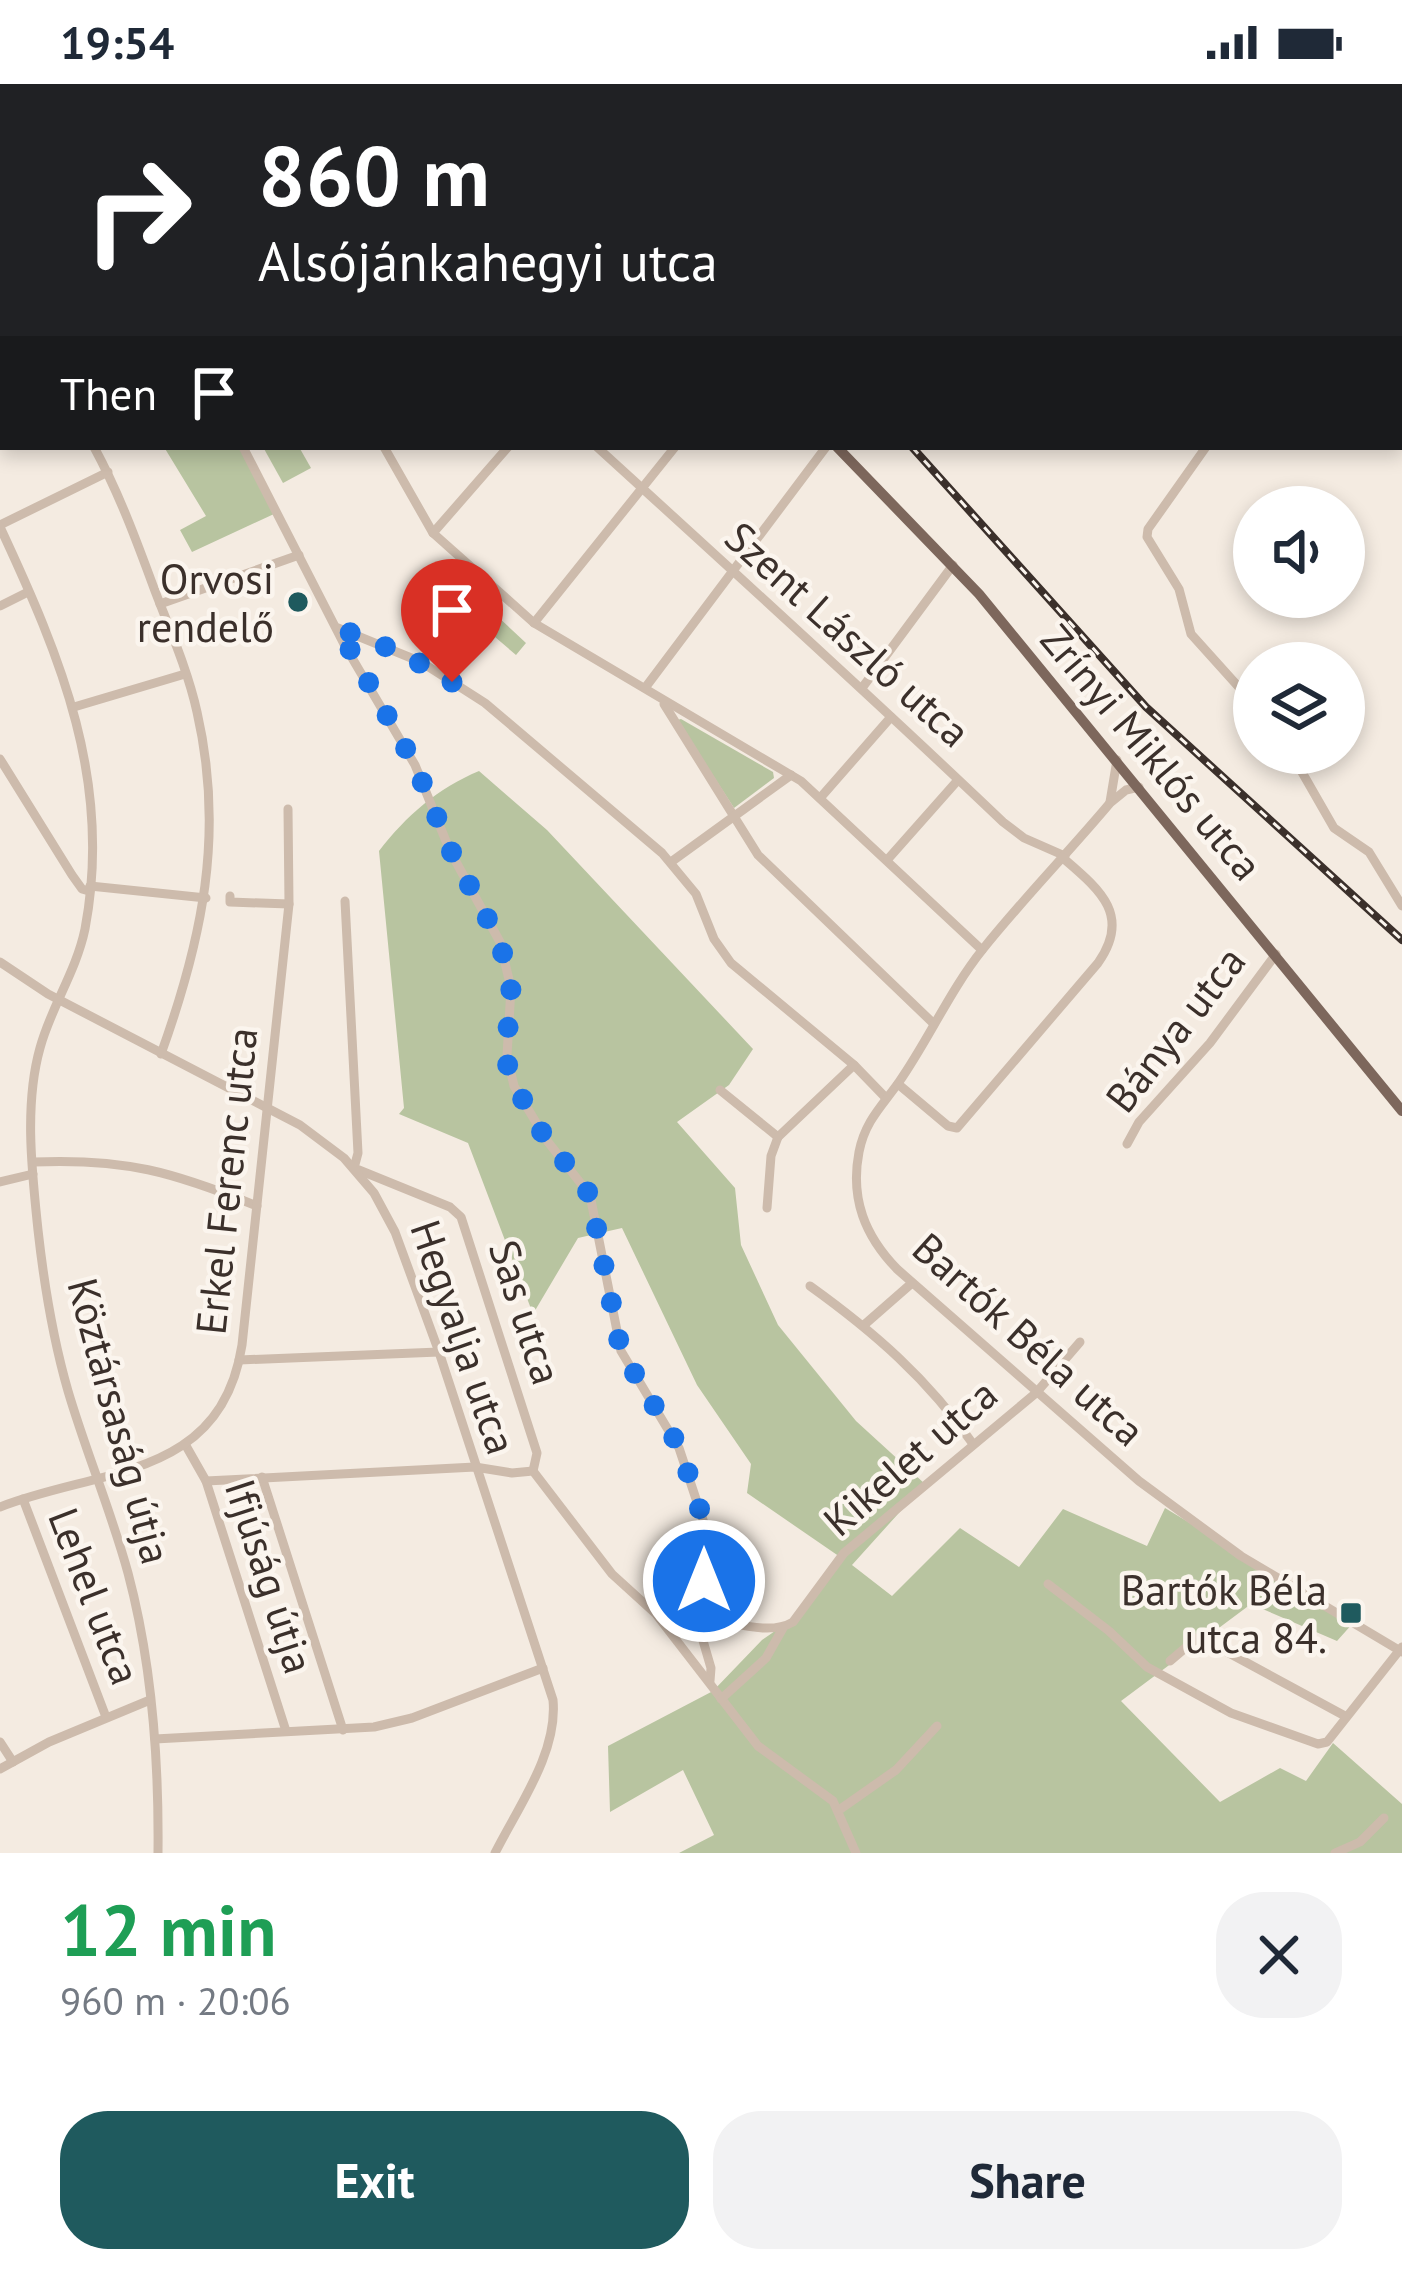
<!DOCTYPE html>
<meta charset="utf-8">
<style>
body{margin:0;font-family:"PT Sans",sans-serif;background:#f2f2f3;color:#1f2937;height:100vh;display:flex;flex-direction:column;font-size:45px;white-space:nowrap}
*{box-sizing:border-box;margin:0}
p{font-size:39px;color:#747a83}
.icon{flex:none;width:66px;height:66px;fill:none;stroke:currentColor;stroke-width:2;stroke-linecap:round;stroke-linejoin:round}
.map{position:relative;height:1769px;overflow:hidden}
.side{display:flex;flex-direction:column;background:#fff;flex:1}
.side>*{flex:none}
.hud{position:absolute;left:0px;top:0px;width:1404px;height:366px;box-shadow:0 6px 18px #0003;background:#202124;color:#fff;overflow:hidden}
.tools{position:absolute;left:1233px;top:402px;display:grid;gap:24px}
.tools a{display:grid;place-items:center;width:132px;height:132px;border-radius:50%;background:#fff;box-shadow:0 6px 18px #0003;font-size:60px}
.pin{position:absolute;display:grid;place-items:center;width:102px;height:102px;color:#fff;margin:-123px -51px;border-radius:50% 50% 50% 0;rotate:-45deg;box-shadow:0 0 12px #0007}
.pin .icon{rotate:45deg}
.me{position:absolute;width:132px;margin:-66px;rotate:0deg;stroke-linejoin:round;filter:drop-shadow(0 0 9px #0008)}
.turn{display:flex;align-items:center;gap:42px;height:252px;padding:0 60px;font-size:54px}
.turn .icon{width:156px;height:156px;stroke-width:2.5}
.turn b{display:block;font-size:84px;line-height:102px}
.then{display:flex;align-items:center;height:114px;padding:0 60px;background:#0003;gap:24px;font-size:45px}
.round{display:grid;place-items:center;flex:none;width:126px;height:126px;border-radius:48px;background:#f2f2f3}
.summary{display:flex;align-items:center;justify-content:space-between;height:204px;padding:0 60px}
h1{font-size:72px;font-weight:800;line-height:90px;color:#1e9e55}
.button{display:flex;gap:24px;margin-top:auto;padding:24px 60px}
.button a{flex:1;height:138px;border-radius:48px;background:#1f5a5e;color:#fff;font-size:48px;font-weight:800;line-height:138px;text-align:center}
.button a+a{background:#f2f2f3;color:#1f2937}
.status{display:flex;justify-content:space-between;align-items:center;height:84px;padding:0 60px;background:#fff;direction:ltr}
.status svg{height:33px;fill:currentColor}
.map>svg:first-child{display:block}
.green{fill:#b8c4a0}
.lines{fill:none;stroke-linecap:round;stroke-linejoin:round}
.minor{stroke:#cdbbac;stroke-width:9}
.major{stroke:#7d675c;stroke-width:10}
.rail-casing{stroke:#3b302b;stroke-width:8}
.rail{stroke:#fbf5ee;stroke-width:3;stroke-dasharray:9;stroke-linecap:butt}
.route{stroke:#1a73e8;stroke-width:21;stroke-dasharray:0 37.8}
.poi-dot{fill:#1f5a5e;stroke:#fbf5ee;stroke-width:4.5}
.labels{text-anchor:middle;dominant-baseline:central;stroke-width:9;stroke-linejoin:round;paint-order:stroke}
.poi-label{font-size:42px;fill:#3b302b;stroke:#fbf5ee;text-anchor:end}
.street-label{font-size:42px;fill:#3b302b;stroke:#fbf5ee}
</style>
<div class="status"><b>19:54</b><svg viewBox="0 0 49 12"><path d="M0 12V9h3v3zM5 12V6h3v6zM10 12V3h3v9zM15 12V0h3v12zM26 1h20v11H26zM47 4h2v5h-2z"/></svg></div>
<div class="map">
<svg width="1402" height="1769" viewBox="0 0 1402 1769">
<rect width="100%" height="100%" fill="#f4ebe1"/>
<g class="green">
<path d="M164,363H240L274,430L192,468L180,446L206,432Z"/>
<path d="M263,363H299L311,384L283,399Z"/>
<path d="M466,503L526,559L516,571L495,553L488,560L448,524Z"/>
<path d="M681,635L773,688L774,694L734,724L677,636Z"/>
<path d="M479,687L547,746L753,965L729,1001L677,1038L735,1104L741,1161L778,1241L856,1337L925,1400L852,1481L892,1512L960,1444L1019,1483L1063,1425L1147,1462L1165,1424L1354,1538L1337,1557L1251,1520L1121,1617L1220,1718L1280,1684L1306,1697L1333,1659L1402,1720V1769H679L714,1751L683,1686L610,1728L608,1662L713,1607L762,1556L801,1529L843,1475L747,1409L751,1380L697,1301L622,1144L578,1154L533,1230L468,1059L399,1030L404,1024L379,767C406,732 438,704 479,687Z"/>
</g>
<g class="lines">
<g class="minor">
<path d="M84,0L87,3"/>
<path d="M428,0L432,3"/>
<path d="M661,0L664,3"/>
<path d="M917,0L920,3"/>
<path d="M1062,0L1064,3"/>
<path d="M1201,0L1203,3"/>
<path d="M1291,0L1292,3"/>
<path d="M1350,0L1351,3"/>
<path d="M726,3L729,0"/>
<path d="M834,3L837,0"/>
<path d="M1210,3L1214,0"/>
<path d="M1401,248L1402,250"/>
<path d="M1401,324H1402"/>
<path d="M94,363C119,409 137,458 155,507C170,546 188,587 197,628C225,750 202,856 161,970"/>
<path d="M243,363L345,562L415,681L450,767L500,858L511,904L507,972L514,1002L548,1058L590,1111L621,1267L679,1364L708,1451L699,1543L711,1584L710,1597"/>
<path d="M384,363L433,449L534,539L801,697L982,866"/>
<path d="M597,363C733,487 870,611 1003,738L1024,754L1065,772"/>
<path d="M1206,363L1148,445L1147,453L1179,505L1191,550L1254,620"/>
<path d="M0,441L108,388"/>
<path d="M0,443C61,574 113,698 85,845C76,888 51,923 40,964C24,1021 32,1088 38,1146C44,1200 53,1255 68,1307C86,1368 111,1427 128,1489C152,1579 159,1676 158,1769"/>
<path d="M433,449L508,363"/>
<path d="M160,520L299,471"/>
<path d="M0,522L28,508"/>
<path d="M534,539L675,363"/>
<path d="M338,544L421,578L485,619L662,769L696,810L714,855L731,879L854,981L884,1012"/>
<path d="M645,604L826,363"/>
<path d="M862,604L953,481"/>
<path d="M664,620L758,771L934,940"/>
<path d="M74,623L185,590"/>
<path d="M1291,669L1334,744L1369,768L1402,822"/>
<path d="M0,675L72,791L82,805L89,807"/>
<path d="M1139,703L1126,706L1110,719C1068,769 1023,815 983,865C950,906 929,955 899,998C882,1022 865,1037 859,1068C850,1115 865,1152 897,1185L1139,1397L1241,1472L1402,1568"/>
<path d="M821,713L891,633"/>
<path d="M1110,718L1117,676"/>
<path d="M888,775L958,696"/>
<path d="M671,778L791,691"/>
<path d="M90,802L206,814"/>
<path d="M230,812V818L289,820"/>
<path d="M345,817L358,1069L354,1084L450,1123L461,1133L537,1369L533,1387"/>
<path d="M0,878L48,910L300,1041L344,1074L374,1109L395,1148L439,1268L553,1616C558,1669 518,1723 495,1769"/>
<path d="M898,1000L948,1042L957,1044L1098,879C1132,831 1099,805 1063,774"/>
<path d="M720,1006L778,1053"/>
<path d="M778,1053L854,981"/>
<path d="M1127,1060L1139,1038L1210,959L1276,870"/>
<path d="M33,1078C125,1074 173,1088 257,1122"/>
<path d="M0,1098L33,1090"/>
<path d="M767,1124L771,1072L778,1053"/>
<path d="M810,1202C874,1248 928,1295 973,1360"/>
<path d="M864,1241L912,1199"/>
<path d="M239,1276L439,1268"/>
<path d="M185,1360L206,1397L286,1647"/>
<path d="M262,1393L343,1646"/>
<path d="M206,1397L475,1383L512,1389L533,1387L612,1490L656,1530L758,1662L833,1717L856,1769"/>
<path d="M23,1415L106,1633"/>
<path d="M0,1423C99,1384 221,1396 242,1261L289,820L288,725"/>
<path d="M1048,1500L1109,1547L1147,1583L1231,1629L1318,1660L1327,1658L1402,1563"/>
<path d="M699,1534C728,1536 768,1553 793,1538L844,1469L1036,1309L1080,1258"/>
<path d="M1170,1577L1197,1554L1203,1555L1345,1632"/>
<path d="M721,1615L766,1574L783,1544"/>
<path d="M155,1655L374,1643L412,1634L543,1584"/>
<path d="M0,1658L13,1678"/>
<path d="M0,1685L49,1658L150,1616"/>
<path d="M839,1726L896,1686L937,1642"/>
<path d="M1335,1769L1360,1758L1384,1734"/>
</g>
<g class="major">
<path d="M521,0L523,3"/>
<path d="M112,3L116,0"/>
<path d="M0,80L3,78"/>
<path d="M837,363L979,510L1402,1027"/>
</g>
<g class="rail-casing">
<g id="rail">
<path d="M594,0L596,3"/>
<path d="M912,363L1146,623L1402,856"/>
</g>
</g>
<use href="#rail" class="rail"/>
</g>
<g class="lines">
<path class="route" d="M452,598L404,570L338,544L415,681L451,767L500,858L511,904L506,972L509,988L534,1038L590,1111L621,1267L680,1364L708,1451L704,1497"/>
</g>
<g class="poi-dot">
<circle cx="298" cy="518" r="12"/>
<rect x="1339" y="1517" width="24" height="24" rx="6"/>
</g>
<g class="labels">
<g class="poi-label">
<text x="274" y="494">Orvosi<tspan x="274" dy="48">rendelő</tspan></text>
<text x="1327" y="1505">Bartók Béla<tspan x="1327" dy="48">utca 84.</tspan></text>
</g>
<g class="street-label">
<text transform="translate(848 550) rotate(42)">Szent László utca</text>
<text transform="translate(1152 668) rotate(50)">Zrínyi Miklós utca</text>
<text transform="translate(1175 945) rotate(-52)">Bánya utca</text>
<text transform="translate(226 1097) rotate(-84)">Erkel Ferenc utca</text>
<text transform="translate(526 1228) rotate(72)">Sas utca</text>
<text transform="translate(464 1253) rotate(71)">Hegyalja utca</text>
<text transform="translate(1029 1255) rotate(42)">Bartók Béla utca</text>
<text transform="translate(120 1337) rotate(75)">Köztársaság útja</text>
<text transform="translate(910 1373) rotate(-41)">Kikelet utca</text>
<text transform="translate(270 1492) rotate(72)">Ifjúság útja</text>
<text transform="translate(95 1512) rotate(69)">Lehel utca</text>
</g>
</g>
</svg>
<div class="tools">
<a><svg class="icon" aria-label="sound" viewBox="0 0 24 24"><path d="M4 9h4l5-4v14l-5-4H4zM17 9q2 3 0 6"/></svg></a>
<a><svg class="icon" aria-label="layers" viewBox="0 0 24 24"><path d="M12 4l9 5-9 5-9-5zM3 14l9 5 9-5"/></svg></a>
</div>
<div class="pin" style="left:452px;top:598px;background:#d93025"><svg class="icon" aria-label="arrive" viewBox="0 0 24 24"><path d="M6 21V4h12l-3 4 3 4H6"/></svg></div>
<svg class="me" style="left:704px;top:1497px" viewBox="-20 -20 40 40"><circle r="17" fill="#1a73e8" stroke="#fff" stroke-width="3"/><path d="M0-11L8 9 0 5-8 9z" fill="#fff"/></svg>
<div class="hud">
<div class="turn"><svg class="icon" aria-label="right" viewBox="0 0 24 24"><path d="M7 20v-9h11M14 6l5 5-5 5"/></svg><div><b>860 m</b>Alsójánkahegyi utca</div></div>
<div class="then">Then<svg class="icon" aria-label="arrive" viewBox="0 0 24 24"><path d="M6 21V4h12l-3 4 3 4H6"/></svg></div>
</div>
</div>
<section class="side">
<div class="summary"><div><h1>12 min</h1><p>960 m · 20:06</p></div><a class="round"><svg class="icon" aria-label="close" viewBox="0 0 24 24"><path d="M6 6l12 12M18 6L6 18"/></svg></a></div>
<div class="button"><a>Exit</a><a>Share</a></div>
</section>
